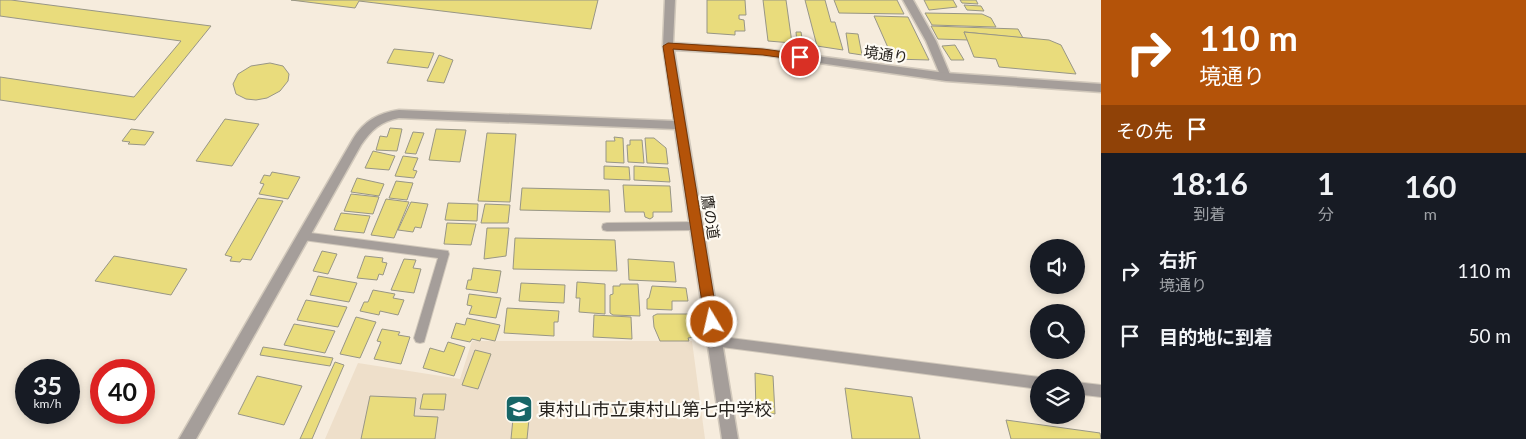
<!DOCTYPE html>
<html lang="ja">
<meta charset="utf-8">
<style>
body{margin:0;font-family:Lato,"Noto Sans JP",sans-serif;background:#20242c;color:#f1f3f6;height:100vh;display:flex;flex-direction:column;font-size:19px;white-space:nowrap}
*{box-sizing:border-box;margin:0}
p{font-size:16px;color:#9ea1a6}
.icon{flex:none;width:28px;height:28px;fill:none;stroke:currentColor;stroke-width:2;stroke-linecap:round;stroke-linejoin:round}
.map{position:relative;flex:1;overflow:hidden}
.panel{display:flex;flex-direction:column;background:#171b24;width:425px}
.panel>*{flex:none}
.hud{background:#b45309;color:#fff;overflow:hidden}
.tools{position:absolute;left:1030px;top:239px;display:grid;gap:10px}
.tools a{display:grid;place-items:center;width:55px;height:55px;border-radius:50%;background:#171b24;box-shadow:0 2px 8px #0003;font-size:25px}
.speed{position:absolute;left:15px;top:359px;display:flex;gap:10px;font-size:25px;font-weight:700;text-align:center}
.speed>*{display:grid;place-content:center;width:65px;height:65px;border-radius:50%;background:#171b24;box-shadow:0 2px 8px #0003;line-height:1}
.speed small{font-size:12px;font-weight:400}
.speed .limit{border:8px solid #d22;background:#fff;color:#111}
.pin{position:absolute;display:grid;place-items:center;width:42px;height:42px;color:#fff;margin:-21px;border:2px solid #fff;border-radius:50%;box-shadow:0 1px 5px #0007}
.me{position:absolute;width:55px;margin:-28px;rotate:351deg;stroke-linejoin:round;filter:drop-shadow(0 0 4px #0008)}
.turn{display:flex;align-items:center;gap:18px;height:105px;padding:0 15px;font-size:22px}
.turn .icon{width:65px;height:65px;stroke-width:2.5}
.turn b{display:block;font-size:35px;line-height:42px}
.then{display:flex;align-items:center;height:48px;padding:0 15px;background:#0003;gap:10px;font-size:19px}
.eta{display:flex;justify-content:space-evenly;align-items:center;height:85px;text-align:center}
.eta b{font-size:30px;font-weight:700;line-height:35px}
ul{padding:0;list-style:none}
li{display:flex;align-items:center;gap:15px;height:65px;padding:0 15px}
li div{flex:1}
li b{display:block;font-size:19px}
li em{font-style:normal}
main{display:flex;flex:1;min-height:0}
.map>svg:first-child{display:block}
.built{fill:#eedfca}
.building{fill:#e9dc7c;stroke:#989686}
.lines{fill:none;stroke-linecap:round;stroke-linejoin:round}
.service-casing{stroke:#d1c8bb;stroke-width:2}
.minor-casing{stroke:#d1c8bb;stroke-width:3}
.tertiary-casing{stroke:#d1c8bb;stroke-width:3}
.service{fill:#a59e9a;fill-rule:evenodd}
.minor{fill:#a59e9a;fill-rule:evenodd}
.tertiary{fill:#a59e9a;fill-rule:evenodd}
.route{fill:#b45309;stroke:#753606}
.labels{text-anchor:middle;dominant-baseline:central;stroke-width:4.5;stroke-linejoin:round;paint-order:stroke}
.street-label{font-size:15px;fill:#27231e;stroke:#fefbf4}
.near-poi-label{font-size:18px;fill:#27231e;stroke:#fefbf4;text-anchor:start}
</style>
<main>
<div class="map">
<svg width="1101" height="439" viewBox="0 0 1101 439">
<rect width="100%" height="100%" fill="#f6ecdd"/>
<path class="built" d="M472,341H692L705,439H325L358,363L460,379Z"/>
<g class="building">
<path d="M0,0H11L211,26L135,120L0,100V77L134,97L181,41L0,16Z"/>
<path d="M291,0H598L591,29L359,1L355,8Z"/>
<path d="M707,0H745L746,15H739V19L744,20L745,31H735V35L707,33Z"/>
<path d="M763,0H786L792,43L768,41Z"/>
<path d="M805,0H825L831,22H835L843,50L817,46Z"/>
<path d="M834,0H897L904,14L839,13Z"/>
<path d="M924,0H953L957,7L929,10Z"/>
<path d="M960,0H976L978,4L962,3Z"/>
<path d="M964,5L981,6L984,11L967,10Z"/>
<path d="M925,13L982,14L991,18L996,27L932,25Z"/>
<path d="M874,16L908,17L929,60L893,59Z"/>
<path d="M931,26L1018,29L1023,38L964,32L968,40L938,39Z"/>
<path d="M796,32H801L803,44L797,43Z"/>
<path d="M964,32L1049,40L1061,45L1076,74L999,67L996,59L974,57Z"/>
<path d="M846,33L858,34L862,55L849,53Z"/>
<path d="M955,45L964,60H951L942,46Z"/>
<path d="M394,49L434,53L428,68L387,63Z"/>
<path d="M439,55L453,60L444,83L427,81Z"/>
<path d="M270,63L283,66L289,74L288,81L280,91L267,98L256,100L246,99L236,94L233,84L238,74L251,66Z"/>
<path d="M225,119L259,124L232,166L196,161Z"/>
<path d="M390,128L402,129L397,151L376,150L380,136L387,137Z"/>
<path d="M131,129L154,132L145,145L128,144L130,142L122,141Z"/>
<path d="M436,129L466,130L460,162L429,160Z"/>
<path d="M413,132L424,133L416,154L405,153Z"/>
<path d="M487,133L516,134L510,202L478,201Z"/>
<path d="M614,137L623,138L624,163L606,162V141H615Z"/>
<path d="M645,138H654L666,148L668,164L647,163Z"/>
<path d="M630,140H642L644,163L628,162L627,145H630Z"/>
<path d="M373,151L395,156L389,170L365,168Z"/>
<path d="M403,156L418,158L413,170L417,171L414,178L395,176Z"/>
<path d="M604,166L629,167L630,180L604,179Z"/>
<path d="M634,166L668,168L670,182L634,180Z"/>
<path d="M272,172L300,177L288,199L259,194L264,184L260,183L264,175L270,176Z"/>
<path d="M357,178L384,184L379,196L351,192Z"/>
<path d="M396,181L413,183L407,200L389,198Z"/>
<path d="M623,185L670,186L672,212H653V217L650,219L645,217L644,212H625Z"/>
<path d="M522,188L609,190L610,212L520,210Z"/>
<path d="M351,194L379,197L373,214L344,211Z"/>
<path d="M258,198L283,201L251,260L242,259L240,262L230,261L232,257L225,255Z"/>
<path d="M386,199L409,202L394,238L371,235Z"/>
<path d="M411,202L428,204L421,228L415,227L413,232L398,230Z"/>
<path d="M448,203L478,204L477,221L445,220Z"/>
<path d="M485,204L510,205L508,223H481Z"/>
<path d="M341,213L370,216L364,233L334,230Z"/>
<path d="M447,223L476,224L471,245L444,244Z"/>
<path d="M487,228H509L506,256L484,259Z"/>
<path d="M515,238L615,240L617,271L513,269Z"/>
<path d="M322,251L337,254L328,274L313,271Z"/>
<path d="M114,256L187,269L171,295L95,281Z"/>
<path d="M365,256L383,258L382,262L387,263L383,275L379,274L377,280L357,278Z"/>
<path d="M404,259L416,260L413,268L421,269L414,293L391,290Z"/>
<path d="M628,259L674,262L676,282L629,280Z"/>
<path d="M473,268L501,271L497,293L466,289L468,280H471Z"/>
<path d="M318,276L357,283L349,302L310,295Z"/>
<path d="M577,282L605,284V314L579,312L580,298H576Z"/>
<path d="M521,283L565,285L564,303L519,301Z"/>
<path d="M620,284H638L640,316L613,315L610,313V295L613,294V286H620Z"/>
<path d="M652,286L686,288L688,301H672V310L647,309V299L649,298Z"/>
<path d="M373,290L395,294L393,298L404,300L398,315L380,311L379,315L360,311L364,302H368Z"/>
<path d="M469,294L501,298L496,318L469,314L472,306L467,305Z"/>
<path d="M306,300L347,307L338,327L297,320Z"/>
<path d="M507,308L559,311L558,322H554V336L504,333Z"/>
<path d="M657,314H691L694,337L688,338L689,341H660L654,327L653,316Z"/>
<path d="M594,315L631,317L632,339L593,337Z"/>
<path d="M356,317L376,322L360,358L340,354Z"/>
<path d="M467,318L500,325L495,341L481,338L480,341L472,339L470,342L451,338L456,323L465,325Z"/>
<path d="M294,324L335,331L325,353L284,345Z"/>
<path d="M382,329L400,332L398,335L410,337L401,364L374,359L381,342L377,341Z"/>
<path d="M448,342L465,347L454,376L423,368L430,348L444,352Z"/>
<path d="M263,347L333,358L330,366L260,355Z"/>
<path d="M475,350L491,354L478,389L462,385Z"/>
<path d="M335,362L344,365L312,439H300Z"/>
<path d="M755,373L773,376L775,414L756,411Z"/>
<path d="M257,376L302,386L284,425L238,414Z"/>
<path d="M845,388L912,397L920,439H852Z"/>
<path d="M423,394H446L444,410L420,409Z"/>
<path d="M370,396L416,398L414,416L438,417L435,439H361Z"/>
<path d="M515,398L531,399L527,439H511Z"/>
<path d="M1006,420L1100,433L1101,439H1011Z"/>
</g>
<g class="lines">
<g class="service-casing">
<g id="service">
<path d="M696,222L700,223L701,226L700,229L696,230L607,231L603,230L602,227L603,224L607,223Z"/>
<path d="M303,232L448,251L449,254L424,342L420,343L416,342L414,338L438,258L303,240L299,239L298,236L299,233Z"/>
<path d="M714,336L1039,377V389L714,346L710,345L708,341L710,337Z"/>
<path d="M1076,382L1101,385V397L1076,394Z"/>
</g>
</g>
<g class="minor-casing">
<path id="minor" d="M903,0H913L936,41L951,77L950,80H942L941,77L926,41Z"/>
</g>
<g class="tertiary-casing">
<path id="tertiary" d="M665,0H675L673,43L763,49L946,73L1101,84V92L946,81L763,55L674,50L738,439H722L675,129L399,118C381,121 371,130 361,145L196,439H179L353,139C364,121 378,113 399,110L674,121L663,46Z"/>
</g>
<use href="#service" class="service"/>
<use href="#minor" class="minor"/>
<use href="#tertiary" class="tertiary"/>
</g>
<path class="route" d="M668,43L763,49L800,54L805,57L800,60L763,55L673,49L718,322L716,326L712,328L707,326L705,322L663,46Z"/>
<defs>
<g id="school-square" transform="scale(1.4375)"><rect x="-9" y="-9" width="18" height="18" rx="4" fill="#176667" stroke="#fefbf4"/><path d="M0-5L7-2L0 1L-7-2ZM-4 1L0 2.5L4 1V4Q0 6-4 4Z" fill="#fff"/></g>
</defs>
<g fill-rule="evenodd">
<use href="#school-square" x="519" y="409"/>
</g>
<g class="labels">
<g class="street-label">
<text transform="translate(886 54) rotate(8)">境通り</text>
<text transform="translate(711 217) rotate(81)">鷹の道</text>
</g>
<g class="near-poi-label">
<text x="538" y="409">東村山市立東村山第七中学校</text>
</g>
</g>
</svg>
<div class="tools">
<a><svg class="icon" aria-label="sound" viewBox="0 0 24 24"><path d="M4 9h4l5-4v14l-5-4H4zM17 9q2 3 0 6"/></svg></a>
<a><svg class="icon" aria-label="search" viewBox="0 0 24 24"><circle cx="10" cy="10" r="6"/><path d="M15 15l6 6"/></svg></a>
<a><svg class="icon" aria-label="layers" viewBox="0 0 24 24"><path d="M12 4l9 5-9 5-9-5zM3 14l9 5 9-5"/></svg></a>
</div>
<div class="speed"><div>35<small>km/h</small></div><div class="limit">40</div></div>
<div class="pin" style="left:800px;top:57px;background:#d93025"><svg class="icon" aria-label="arrive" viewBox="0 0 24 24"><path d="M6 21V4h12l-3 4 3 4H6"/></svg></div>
<svg class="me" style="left:712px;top:322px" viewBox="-20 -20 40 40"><circle r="17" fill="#b45309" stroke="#fff" stroke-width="3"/><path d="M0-11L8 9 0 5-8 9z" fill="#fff"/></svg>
</div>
<section class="panel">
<div class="hud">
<div class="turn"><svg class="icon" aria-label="right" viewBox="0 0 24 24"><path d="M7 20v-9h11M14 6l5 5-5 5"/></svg><div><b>110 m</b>境通り</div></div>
<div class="then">その先<svg class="icon" aria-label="arrive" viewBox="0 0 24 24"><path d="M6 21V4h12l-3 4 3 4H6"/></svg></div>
</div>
<div class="eta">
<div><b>18:16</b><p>到着</p></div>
<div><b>1</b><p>分</p></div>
<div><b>160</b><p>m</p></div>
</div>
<ul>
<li><svg class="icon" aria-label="right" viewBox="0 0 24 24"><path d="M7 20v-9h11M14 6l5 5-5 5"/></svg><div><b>右折</b><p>境通り</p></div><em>110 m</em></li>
<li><svg class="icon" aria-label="arrive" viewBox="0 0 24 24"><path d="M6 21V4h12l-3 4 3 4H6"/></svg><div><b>目的地に到着</b></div><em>50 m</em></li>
</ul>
</section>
</main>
